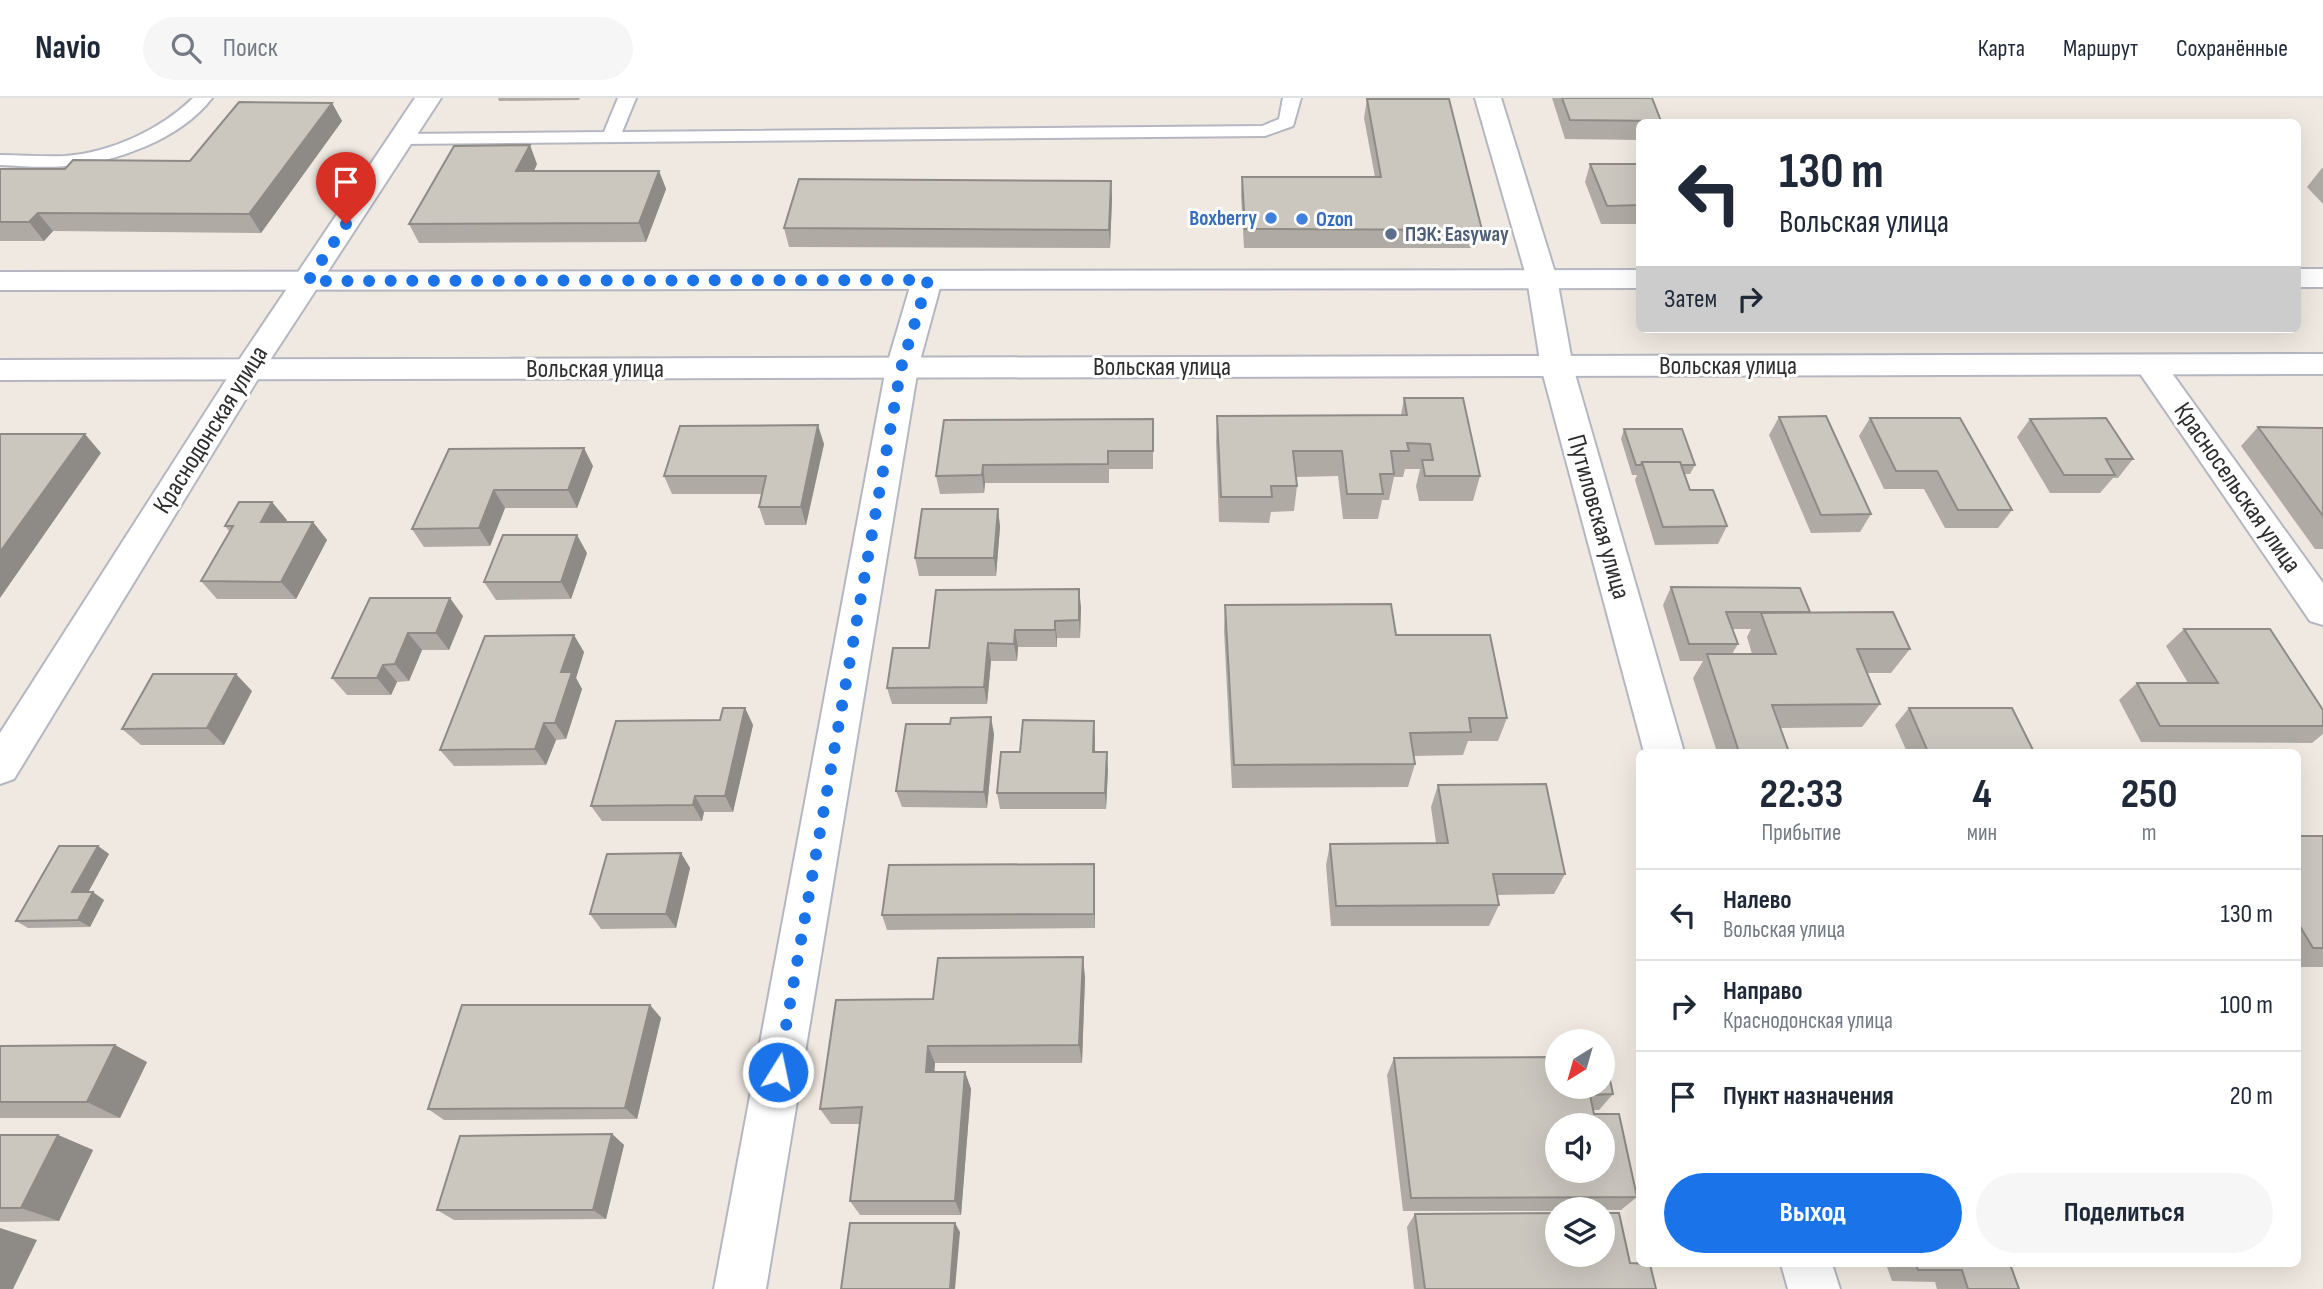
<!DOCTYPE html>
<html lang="ru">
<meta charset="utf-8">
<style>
body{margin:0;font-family:"Sofia Sans Condensed",sans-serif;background:#f6f6f7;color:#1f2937;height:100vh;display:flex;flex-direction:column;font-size:26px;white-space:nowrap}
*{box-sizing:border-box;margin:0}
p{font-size:23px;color:#747a83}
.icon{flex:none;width:38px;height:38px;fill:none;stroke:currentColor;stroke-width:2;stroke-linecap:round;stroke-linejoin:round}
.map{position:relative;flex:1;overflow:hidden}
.drawer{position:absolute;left:1636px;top:651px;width:665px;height:518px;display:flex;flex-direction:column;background:#fff;border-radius:10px;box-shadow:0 7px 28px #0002}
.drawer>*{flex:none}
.banner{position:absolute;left:1636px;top:21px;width:665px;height:214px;border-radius:10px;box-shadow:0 7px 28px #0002;background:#fff;color:#1f2937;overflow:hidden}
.needle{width:46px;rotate:217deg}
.tools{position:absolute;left:1545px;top:931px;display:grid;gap:14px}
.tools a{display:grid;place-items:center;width:70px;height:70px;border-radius:50%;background:#fff;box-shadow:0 7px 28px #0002;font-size:35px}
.pin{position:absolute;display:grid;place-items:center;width:60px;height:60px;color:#fff;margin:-72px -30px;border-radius:50% 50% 50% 0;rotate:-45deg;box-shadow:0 0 7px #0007}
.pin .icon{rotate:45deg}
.me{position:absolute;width:77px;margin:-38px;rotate:10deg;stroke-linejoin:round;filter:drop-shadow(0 0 5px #0008)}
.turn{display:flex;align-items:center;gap:24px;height:147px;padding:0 28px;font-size:32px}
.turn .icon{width:91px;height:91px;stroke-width:2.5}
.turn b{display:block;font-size:49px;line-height:60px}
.then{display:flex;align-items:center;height:66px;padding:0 28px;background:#0003;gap:14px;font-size:26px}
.eta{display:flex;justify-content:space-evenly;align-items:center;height:119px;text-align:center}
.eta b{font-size:42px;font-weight:700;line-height:49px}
.cta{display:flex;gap:14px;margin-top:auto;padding:14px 28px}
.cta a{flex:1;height:80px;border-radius:42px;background:#1a73e8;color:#fff;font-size:28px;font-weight:700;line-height:80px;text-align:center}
.cta a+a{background:#f6f6f7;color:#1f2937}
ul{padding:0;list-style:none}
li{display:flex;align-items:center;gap:21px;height:91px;padding:0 28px;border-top:2px solid #e0e1e3}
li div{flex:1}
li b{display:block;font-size:26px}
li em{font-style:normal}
header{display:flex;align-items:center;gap:42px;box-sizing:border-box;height:98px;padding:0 35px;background:#fff;border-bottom:2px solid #e0e1e3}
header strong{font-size:33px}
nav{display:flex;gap:38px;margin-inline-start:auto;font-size:24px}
.search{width:490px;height:63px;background:#f6f6f7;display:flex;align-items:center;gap:18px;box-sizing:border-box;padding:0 24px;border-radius:38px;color:#747a83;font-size:26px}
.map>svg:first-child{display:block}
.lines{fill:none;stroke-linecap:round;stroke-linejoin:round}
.lane-casing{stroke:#b4b7c1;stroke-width:4}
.street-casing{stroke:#b4b7c1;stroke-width:4}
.secondary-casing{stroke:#b4b7c1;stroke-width:4}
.lane{fill:#fff;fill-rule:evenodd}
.street{fill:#fff;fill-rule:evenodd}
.secondary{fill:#fff;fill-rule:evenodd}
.wall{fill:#afaba4;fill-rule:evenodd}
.shaded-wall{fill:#8e8b86}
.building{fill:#cbc7bf;stroke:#8e8b86;stroke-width:2;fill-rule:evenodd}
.route{stroke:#1a73e8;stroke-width:12;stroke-dasharray:0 21.6}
.shop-dot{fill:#3f7fe0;stroke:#fff;stroke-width:2.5}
.service-dot{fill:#5c6f8a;stroke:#fff;stroke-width:2.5}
.labels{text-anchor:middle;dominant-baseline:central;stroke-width:6;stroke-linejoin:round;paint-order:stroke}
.far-shop-label{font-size:21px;font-weight:bold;fill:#366cbe;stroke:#fff;text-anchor:end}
.far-service-label{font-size:21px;font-weight:bold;fill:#4e5e75;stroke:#fff;text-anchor:start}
.street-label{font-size:26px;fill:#2e2e2e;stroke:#fff}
</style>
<header>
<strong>Navio</strong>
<div class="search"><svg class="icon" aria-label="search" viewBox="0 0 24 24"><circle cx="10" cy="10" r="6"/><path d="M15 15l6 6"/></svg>Поиск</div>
<nav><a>Карта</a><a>Маршрут</a><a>Сохранённые</a></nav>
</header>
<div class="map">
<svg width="2323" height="1191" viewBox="0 0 2323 1191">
<rect width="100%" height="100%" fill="#efe9e1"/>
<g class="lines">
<g class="lane-casing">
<g id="lane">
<path d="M193,0H212C181,41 115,65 66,68C44,70 22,68 0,67V57C22,57 44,59 66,58C112,54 160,32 193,0Z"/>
<path d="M618,0H636L622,34L1262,28L1279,21L1283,0H1301L1293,28L1265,38L402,46L393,41L402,36L604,34Z"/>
</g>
</g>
<g class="street-casing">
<g id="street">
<path d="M415,0H441L261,276L14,681L0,686V635L237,265Z"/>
<path d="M1475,0H1501L1557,181L1573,269L1684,654H1644L1541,269L1527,181Z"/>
<path d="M927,173L937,176L942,182L918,270L766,1191H714L886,270L912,182L917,176Z"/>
<path d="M2150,257L2161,260L2323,485V527L2310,523L2139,274L2134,267L2139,260Z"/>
<path d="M1781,1166H1832L1840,1191H1788Z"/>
</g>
</g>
<g class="secondary-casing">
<g id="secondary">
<rect x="2298" y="171" width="25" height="18"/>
<path d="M1640,172V190L0,192V174Z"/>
<path d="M2323,256V276L0,282V262Z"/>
</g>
</g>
<use href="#lane" class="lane"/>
<use href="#street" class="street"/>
<use href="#secondary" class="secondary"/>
</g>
<g class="wall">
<path d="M498,0H580L579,2L499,3Z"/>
<path d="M1552,0H1652L1661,23L1660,24H1640V42L1565,41Z"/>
<path d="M1367,1L1482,132L1477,150H1244L1241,97L1242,79H1375L1364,20Z"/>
<path d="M332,5L342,23L261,135L53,133L44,143H0V71H65L190,63Z"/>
<path d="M537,66L534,73H659L666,91L646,144L419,145L409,126Z"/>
<path d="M1590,66H1640V126H1601L1585,84Z"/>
<path d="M2322,70H2323V106L2307,89Z"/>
<path d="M1111,83L1112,101L1110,150L789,149L784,130Z"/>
<path d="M1404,300L1480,378L1473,403H1419L1416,388L1420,371H1405L1403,379H1394L1389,402H1382L1378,421H1343L1338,378L1296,379L1297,388L1294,413L1271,414L1269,425L1219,424L1216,344L1217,318L1401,317Z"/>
<path d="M1779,319L1871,416L1860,434L1811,435L1769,337Z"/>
<path d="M1870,320L2012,412L1998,430H1945L1924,391H1884L1859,338Z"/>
<path d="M1153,321V371H1109V385H985L984,395L940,396L936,378Z"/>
<path d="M2030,321L2133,361L2118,380H2113L2100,395H2050L2017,339Z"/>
<path d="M2258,329L2323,330V451H2315L2241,348Z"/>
<path d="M1624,331L1695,367L1690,376H1685L1690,392L1727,428L1718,446L1655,447L1635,382L1637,377H1632L1621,341Z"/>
<path d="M824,346L806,427H765L759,409L762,396H672L664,378Z"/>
<path d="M449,351L593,368L577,410H505L490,448L424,449L412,431Z"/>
<path d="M998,411L1000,429L996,478H919L915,460Z"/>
<path d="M287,422L286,424H313L327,442L296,501H217L201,483L230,434L225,428Z"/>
<path d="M587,455L571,501L496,502L484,484Z"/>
<path d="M1671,489L1809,514L1910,551L1891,575H1867L1880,606L1862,629L1781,630L1789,654H1717L1693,580L1703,563H1680L1663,507ZM1733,531H1751L1747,539L1752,556H1732L1738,546Z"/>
<path d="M370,500L463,518L449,552H422L409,583L397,584L391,597H347L332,580Z"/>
<path d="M1225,507L1396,537L1507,620L1498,643H1468L1463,657L1414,658L1415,666L1408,689L1232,690L1224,532Z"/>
<path d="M1081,509L1080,540H1057V549H1018L1017,563H991L987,606H892L887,590L929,550Z"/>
<path d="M2184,531L2323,612V636L2312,645L2141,644L2119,602L2137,585H2188L2166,548Z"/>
<path d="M584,554L576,580L582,591L566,641L556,642L546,667L454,668L440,652Z"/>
<path d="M252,593L224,647H141L122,631Z"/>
<path d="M745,610L753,627L733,714H704L702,723H602L591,708L720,622Z"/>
<path d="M1909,610L2034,654H1907L1895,627Z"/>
<path d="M994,636L987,710L902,709L896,693Z"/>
<path d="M1095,639V654L1108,671L1106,711H1000L997,695L1020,654Z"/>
<path d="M1438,687L1565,776L1554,796L1497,797L1499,807L1489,828H1331L1326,767L1330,746L1436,745L1431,709Z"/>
<rect x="2298" y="738" width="25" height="131"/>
<path d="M98,748L109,756L88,794L104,802L90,829L28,830L16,823Z"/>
<path d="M681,755L690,770L676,830L601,831L590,816Z"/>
<path d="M1094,766L1095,781V830L887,832L882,817Z"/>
<path d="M1085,879L1082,965H935L934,974H965L971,991L961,1117H860L850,1103L860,1026H831L820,1011L933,901Z"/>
<path d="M650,907L661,920L637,1021L444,1022L428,1011Z"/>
<path d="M0,948L147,964L120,1020H0Z"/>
<path d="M1394,960L1613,996L1599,1012H1593L1594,1016L1637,1099L1621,1112L1558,1111V1113H1403L1387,977Z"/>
<path d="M612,1036L624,1047L606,1121L454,1122L437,1112Z"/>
<path d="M0,1037H58L93,1052L59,1123L0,1124Z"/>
<path d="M1415,1116L1630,1165L1656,1191H1414L1407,1129Z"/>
<path d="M1886,1166H2010L2020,1191H1937L1935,1184L1892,1183Z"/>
</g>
<g class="shaded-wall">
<path d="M332,5L342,23L261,135L249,116Z"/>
<path d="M530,47L537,66L525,92L516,73Z"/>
<path d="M659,73L666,91L646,144L639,125Z"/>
<path d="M1111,83L1112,101L1110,150L1109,132Z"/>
<path d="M38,115L53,133L44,143L29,124Z"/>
<path d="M818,327L824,346L806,427L801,409Z"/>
<path d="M85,336L101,355L0,500V454Z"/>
<path d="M584,350L593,368L577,410L568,392Z"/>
<path d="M983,367L985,385L984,395L982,377Z"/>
<path d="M494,392L505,410L490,448L479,430Z"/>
<path d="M272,404L287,422L276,442L261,424Z"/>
<path d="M998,411L1000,429L996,478L994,460Z"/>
<path d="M313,424L327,442L296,501L281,484Z"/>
<path d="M577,437L587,455L571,501L561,484Z"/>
<path d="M1079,491L1081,509L1080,540L1079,522Z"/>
<path d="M450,500L463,518L449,552L436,535Z"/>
<path d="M1055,523L1057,540V549L1055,532Z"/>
<path d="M1015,532L1018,549L1017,563L1014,546Z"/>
<path d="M408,535L422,552L409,583L395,566Z"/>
<path d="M574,537L584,554L576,580L582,591L566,641L555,625L561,574Z"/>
<path d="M988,545L991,563L987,606L984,589Z"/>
<path d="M383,567L397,584L391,597L377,580Z"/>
<path d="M236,576L252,593L224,647L207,630Z"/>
<path d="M745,610L753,627L733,714L725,698Z"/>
<path d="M991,619L994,636L987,710L984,694Z"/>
<path d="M1094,623L1095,639V671L1093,654Z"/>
<path d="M544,625L556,642L546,667L535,651Z"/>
<path d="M1107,654L1108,671L1106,711L1105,695Z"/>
<path d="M695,698L704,714L702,723L693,707Z"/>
<path d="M98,748L109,756L84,802L72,794Z"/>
<path d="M681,755L690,770L676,830L666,816Z"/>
<path d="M1094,766L1095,781V830L1094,816Z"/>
<path d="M93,794L104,802L90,829L78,822Z"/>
<path d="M1083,859L1085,879L1082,965L1079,947Z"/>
<path d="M650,907L661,920L637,1021L625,1010Z"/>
<path d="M115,947L147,964L120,1020L87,1004Z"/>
<path d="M928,948L935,965L933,991L926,974Z"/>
<path d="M965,974L971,991L961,1117L955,1103Z"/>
<path d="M612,1036L624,1047L606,1121L593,1112Z"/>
<path d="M58,1037L93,1052L59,1123L21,1110Z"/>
<path d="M955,1125L960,1134L955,1191H950Z"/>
<path d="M0,1130L37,1142L13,1191H0Z"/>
</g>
<g class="building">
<path d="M1562,0H1652L1661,23L1570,22Z"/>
<path d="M1367,1H1449L1482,132L1245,131L1242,79H1381Z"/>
<path d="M239,4L332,5L249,116L38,115L29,124H0V71H65L73,62L190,63Z"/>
<path d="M530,47L516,73H659L639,125L409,126L454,48Z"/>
<path d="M1590,66H1640V107L1607,108Z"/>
<path d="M799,81L1111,83L1109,132L784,130Z"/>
<path d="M1404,300H1463L1480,378H1425L1422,362H1433L1430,346L1407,345L1409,353H1391L1394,376H1380L1383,396H1347L1342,353H1293L1297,388H1271L1272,399H1221L1217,318L1407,317Z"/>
<path d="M1826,318L1871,416L1821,417L1779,319Z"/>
<path d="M1870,320H1960L2012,412H1958L1937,373H1896Z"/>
<path d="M2106,320L2133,361H2106L2115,377H2064L2030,321Z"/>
<path d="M1153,321V353H1108V366L983,367L982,377L936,378L944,322Z"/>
<path d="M818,327L801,409H759L766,378H664L680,328Z"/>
<path d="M2258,329L2323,330V418Z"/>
<path d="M1624,331H1682L1695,367H1681L1680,364H1642L1641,367H1636Z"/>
<path d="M0,336H85L0,454Z"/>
<path d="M584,350L568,392H494L479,430L412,431L449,351Z"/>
<path d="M1642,364H1680L1690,392H1713L1727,428L1663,429Z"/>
<path d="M239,404H272L261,424H313L281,484L201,483L233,428H225Z"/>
<path d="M922,411H998L994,460H915Z"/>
<path d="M503,437H577L561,484H484Z"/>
<path d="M1671,489L1800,490L1810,514H1726L1738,546H1689Z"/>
<path d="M1079,491V522L1055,523V532H1015L1014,546L988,545L984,589L887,590L893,550H929L936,492Z"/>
<path d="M370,500H450L436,535H408L395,566L383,567L377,580H332Z"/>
<path d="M1391,506L1396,537H1490L1507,620H1469L1471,634L1410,635L1415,666L1234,667L1225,507Z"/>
<path d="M1893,514L1910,551H1857L1880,606L1772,607L1789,654H1739L1707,556H1776L1761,515Z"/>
<path d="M2184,531H2270L2323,612V628H2160L2137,585H2218Z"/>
<path d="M574,537L561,574H572L555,625H544L535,651L440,652L485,538Z"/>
<path d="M153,576H236L207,630L122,631Z"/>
<path d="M723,610H745L725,698H695L693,707L591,708L616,623L720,622Z"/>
<path d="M1909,610H2012L2034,654H1928Z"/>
<path d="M991,619L984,694L896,693L906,626H950L951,620Z"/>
<path d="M1023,622L1094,623L1093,654H1107L1105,695H997L1001,654H1020Z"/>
<path d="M1546,686L1565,776H1493L1499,807L1336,808L1330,746L1448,745L1438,687Z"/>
<path d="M2298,738H2323V850H2313L2298,825Z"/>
<path d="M59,748H98L72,794H93L78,822L16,823Z"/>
<path d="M681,755L666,816H590L607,756Z"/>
<path d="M1094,766V816L882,817L889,767Z"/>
<path d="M1083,859L1079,947L928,948L926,974H965L955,1103H850L862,1009L820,1011L836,902L933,901L938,860Z"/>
<path d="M462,907H650L625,1010L428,1011Z"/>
<path d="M115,947L87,1004H0V948Z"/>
<path d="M1558,959V989H1603V959H1605L1613,996L1590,997L1594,1016H1619L1637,1099L1411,1100L1394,960ZM1558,1027H1603V1073H1558Z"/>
<path d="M612,1036L593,1112H437L460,1038Z"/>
<path d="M0,1037H58L21,1110H0Z"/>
<path d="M1558,1115V1157H1603V1115H1619L1630,1165L1650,1166L1656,1191H1425L1415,1116Z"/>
<path d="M850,1125H955L950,1191H841Z"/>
<path d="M1916,1166H2010L2019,1191H1968L1962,1172H1918Z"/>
</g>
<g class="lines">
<path class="route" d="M346,126L308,183L928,182L901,270L778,974"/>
</g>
<g class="shop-dot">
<circle cx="1271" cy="120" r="7"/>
<circle cx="1302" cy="121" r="7"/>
</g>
<circle class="service-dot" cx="1391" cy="136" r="7"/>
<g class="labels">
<g class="far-shop-label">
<text x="1257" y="120">Boxberry</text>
<text x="1316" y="121" text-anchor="start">Ozon</text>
</g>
<g class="far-service-label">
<text x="1405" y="136">ПЭК: Easyway</text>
</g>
<g class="street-label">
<text x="1728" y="268">Вольская улица</text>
<text x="1162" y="269">Вольская улица</text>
<text x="595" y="271">Вольская улица</text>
<text transform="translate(211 332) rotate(-58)">Краснодонская улица</text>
<text transform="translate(2237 390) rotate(55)">Красносельская улица</text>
<text transform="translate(1598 419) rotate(74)">Путиловская улица</text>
</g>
</g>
</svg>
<div class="tools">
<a><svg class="needle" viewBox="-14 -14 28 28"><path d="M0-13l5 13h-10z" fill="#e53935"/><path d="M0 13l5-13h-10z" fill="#747a83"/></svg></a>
<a><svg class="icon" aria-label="sound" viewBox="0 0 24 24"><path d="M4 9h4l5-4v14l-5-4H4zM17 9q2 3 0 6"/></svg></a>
<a><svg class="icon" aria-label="layers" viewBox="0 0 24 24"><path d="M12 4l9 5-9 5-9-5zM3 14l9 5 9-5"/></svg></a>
</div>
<div class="pin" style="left:346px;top:126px;background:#d93025"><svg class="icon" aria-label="arrive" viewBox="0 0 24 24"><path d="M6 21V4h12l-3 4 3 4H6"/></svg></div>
<svg class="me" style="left:778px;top:974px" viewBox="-20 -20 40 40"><circle r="17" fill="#1a73e8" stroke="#fff" stroke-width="3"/><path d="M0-11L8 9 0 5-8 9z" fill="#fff"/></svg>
<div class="banner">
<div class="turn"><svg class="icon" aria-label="left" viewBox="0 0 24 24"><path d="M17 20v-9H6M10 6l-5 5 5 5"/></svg><div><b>130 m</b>Вольская улица</div></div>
<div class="then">Затем<svg class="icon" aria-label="right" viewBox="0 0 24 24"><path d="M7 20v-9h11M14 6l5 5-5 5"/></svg></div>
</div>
<section class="drawer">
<div class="eta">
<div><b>22:33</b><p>Прибытие</p></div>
<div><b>4</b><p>мин</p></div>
<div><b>250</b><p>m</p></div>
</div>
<ul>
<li><svg class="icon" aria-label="left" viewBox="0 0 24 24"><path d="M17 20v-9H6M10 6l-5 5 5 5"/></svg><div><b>Налево</b><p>Вольская улица</p></div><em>130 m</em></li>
<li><svg class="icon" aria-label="right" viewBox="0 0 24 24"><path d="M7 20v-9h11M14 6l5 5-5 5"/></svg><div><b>Направо</b><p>Краснодонская улица</p></div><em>100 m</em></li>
<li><svg class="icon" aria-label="arrive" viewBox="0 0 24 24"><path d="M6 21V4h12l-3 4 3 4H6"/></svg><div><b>Пункт назначения</b></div><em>20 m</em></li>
</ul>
<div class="cta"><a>Выход</a><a>Поделиться</a></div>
</section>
</div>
